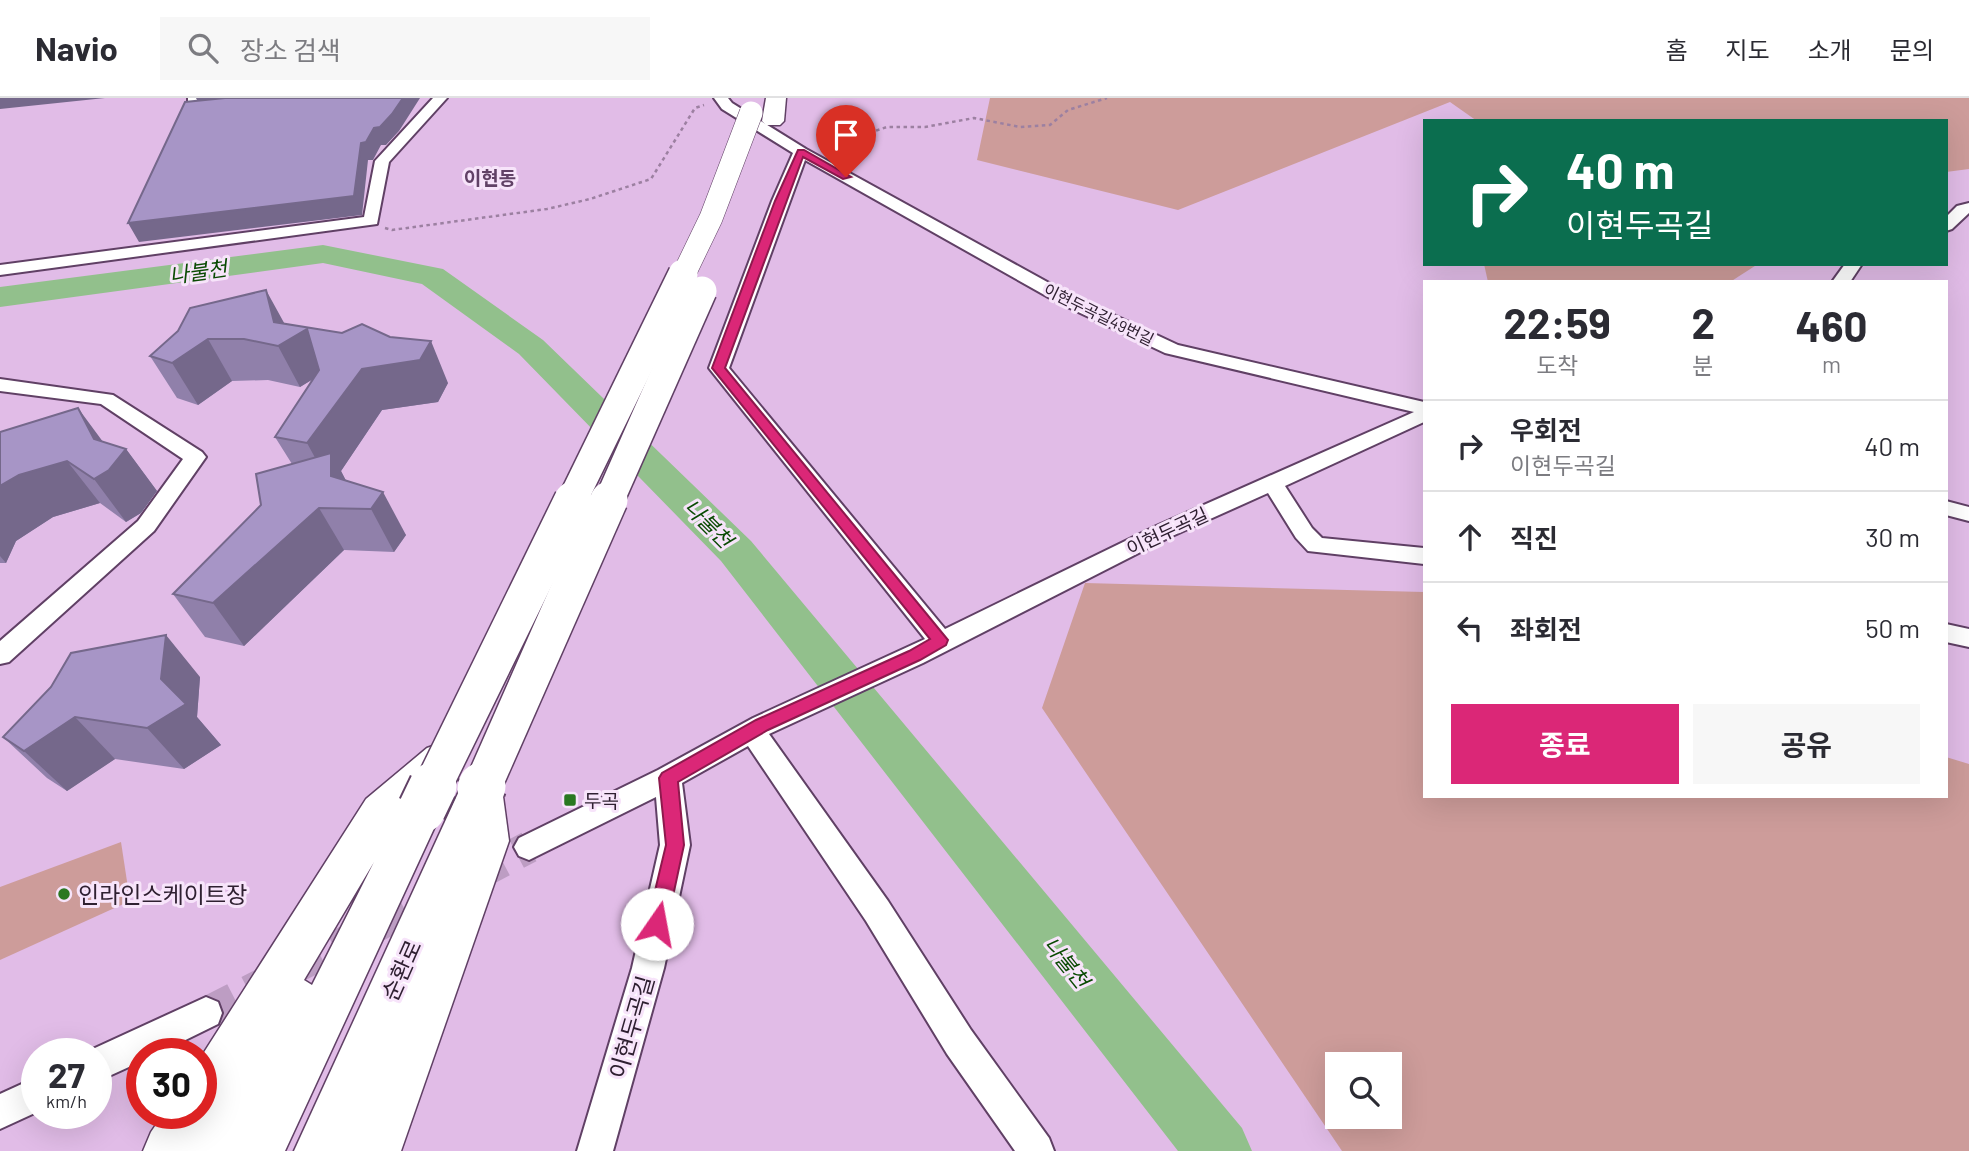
<!DOCTYPE html>
<html lang="ko">
<meta charset="utf-8">
<style>
body{margin:0;font-family:Barlow,"Noto Sans KR",sans-serif;background:#f7f7f7;color:#2b2b33;height:100vh;display:flex;flex-direction:column;font-size:26px;white-space:nowrap}
*{box-sizing:border-box;margin:0}
p{font-size:23px;color:#7c7c81}
.icon{flex:none;width:38px;height:38px;fill:none;stroke:currentColor;stroke-width:2;stroke-linecap:round;stroke-linejoin:round}
.map{position:relative;flex:1;overflow:hidden}
.drawer{position:absolute;left:1423px;top:182px;width:525px;height:518px;display:flex;flex-direction:column;background:#fff;border-radius:0px;box-shadow:0 7px 28px #0002}
.drawer>*{flex:none}
.guide{position:absolute;left:1423px;top:21px;width:525px;height:147px;border-radius:0px;box-shadow:0 7px 28px #0002;background:#0b6e4f;color:#fff;overflow:hidden}
.tools{position:absolute;left:1325px;top:954px;display:grid;gap:14px}
.tools a{display:grid;place-items:center;width:77px;height:77px;border-radius:0px;background:#fff;box-shadow:0 7px 28px #0002;font-size:35px}
.speed{position:absolute;left:21px;top:940px;display:flex;gap:14px;font-size:35px;font-weight:700;text-align:center}
.speed>*{display:grid;place-content:center;width:91px;height:91px;border-radius:50%;background:#fff;box-shadow:0 7px 28px #0002;line-height:1}
.speed small{font-size:18px;font-weight:400}
.speed .limit{border:10px solid #d22;background:#fff;color:#111}
.pin{position:absolute;display:grid;place-items:center;width:60px;height:60px;color:#fff;margin:-72px -30px;border-radius:50% 50% 50% 0;rotate:-45deg;box-shadow:0 0 7px #0007}
.pin .icon{rotate:45deg}
.me{position:absolute;width:77px;margin:-38px;rotate:12deg;stroke-linejoin:round;filter:drop-shadow(0 0 5px #0008)}
.turn{display:flex;align-items:center;gap:24px;height:147px;padding:0 28px;font-size:32px}
.turn .icon{width:91px;height:91px;stroke-width:2.5}
.turn b{display:block;font-size:49px;line-height:60px}
.eta{display:flex;justify-content:space-evenly;align-items:center;height:119px;text-align:center}
.eta b{font-size:42px;font-weight:700;line-height:49px}
.cta{display:flex;gap:14px;margin-top:auto;padding:14px 28px}
.cta a{flex:1;height:80px;border-radius:0px;background:#db2777;color:#fff;font-size:28px;font-weight:700;line-height:80px;text-align:center}
.cta a+a{background:#f7f7f7;color:#2b2b33}
ul{padding:0;list-style:none}
li{display:flex;align-items:center;gap:21px;height:91px;padding:0 28px;border-top:2px solid #e1e1e2}
li div{flex:1}
li b{display:block;font-size:26px}
li em{font-style:normal}
header{display:flex;align-items:center;gap:42px;box-sizing:border-box;height:98px;padding:0 35px;background:#fff;border-bottom:2px solid #e1e1e2}
header strong{font-size:33px}
nav{display:flex;gap:38px;margin-inline-start:auto;font-size:24px}
.search{width:490px;height:63px;background:#f7f7f7;display:flex;align-items:center;gap:18px;box-sizing:border-box;padding:0 24px;border-radius:0px;color:#7c7c81;font-size:26px}
.map>svg:first-child{display:block}
.green{fill:#cd9c9a;fill-rule:evenodd}
.lines{fill:none;stroke-linecap:round;stroke-linejoin:round}
.river{fill:#92c08c;fill-rule:evenodd}
.minor-tunnel{stroke:#bd9dc3;stroke-width:32;stroke-dasharray:32 16;stroke-linecap:butt}
.minor-casing{stroke:#604065;stroke-width:4}
.highway-casing{stroke:#604065;stroke-width:3}
.path{stroke:#9c80a1;stroke-width:2.5;stroke-dasharray:3.5 3.5;stroke-linecap:butt}
.minor{fill:#fff;fill-rule:evenodd}
.highway{fill:#fff;fill-rule:evenodd}
.highway-bridge-far3-casing{stroke:#604065;stroke-width:24;stroke-linecap:butt}
.highway-bridge-far2-casing{stroke:#604065;stroke-width:32;stroke-linecap:butt}
.highway-bridge-far1-casing{stroke:#604065;stroke-width:40;stroke-linecap:butt}
.highway-bridge-casing{stroke:#604065;stroke-width:51;stroke-linecap:butt}
.highway-bridge-far3{stroke:#fff;stroke-width:23}
.highway-bridge-far2{stroke:#fff;stroke-width:29}
.highway-bridge-far1{stroke:#fff;stroke-width:37}
.highway-bridge{stroke:#fff;stroke-width:47}
.wall{fill:#9080aa}
.shaded-wall{fill:#75688b}
.building{fill:#a795c6;stroke:#75688b;stroke-width:2}
.route{fill:#db2777;stroke:#8e194d;stroke-width:2}
.poi-dot{fill:#2a7821;stroke:#f7e4fa;stroke-width:2.5}
.labels{text-anchor:middle;dominant-baseline:central;stroke-width:6;stroke-linejoin:round;paint-order:stroke}
.far-street-label{font-size:16px;fill:#2f2031;stroke:#f7e4fa}
.far-quarter-label{font-size:19px;font-weight:bold;fill:#614166;stroke:#f7e4fa}
.street-label{font-size:19px;fill:#2f2031;stroke:#f7e4fa}
.poi-label{font-size:19px;fill:#2f2031;stroke:#f7e4fa;text-anchor:start}
.water-label{font-size:21px;font-style:italic;fill:#0a4b03;stroke:#f7e4fa}
.near-poi-label{font-size:23px;fill:#2f2031;stroke:#f7e4fa;text-anchor:start}
.near-street-label{font-size:23px;fill:#2f2031;stroke:#f7e4fa}
</style>
<header>
<strong>Navio</strong>
<div class="search"><svg class="icon" aria-label="search" viewBox="0 0 24 24"><circle cx="10" cy="10" r="6"/><path d="M15 15l6 6"/></svg>장소 검색</div>
<nav><a>홈</a><a>지도</a><a>소개</a><a>문의</a></nav>
</header>
<div class="map">
<svg width="1969" height="1053" viewBox="0 0 1969 1053">
<rect width="100%" height="100%" fill="#e1bce7"/>
<g class="green">
<path d="M990,0H1969V71L1946,74V23H1477L1450,4L1178,112L977,62Z"/>
<path d="M1484,166H1758L1730,184H1488Z"/>
<path d="M1085,485L1424,494V698H1946V659L1969,666V1053H1342L1042,610ZM1337,966H1390V1018H1337Z"/>
<path d="M121,744L130,803L0,862V789Z"/>
</g>
<g class="lines">
<path class="river" d="M323,147L443,171L543,242L751,443L1242,1030L1252,1053H1178L721,463L519,256L422,186L323,165L0,209V189Z"/>
<g class="minor-tunnel">
<path d="M474,778L529,749"/>
<path d="M206,915L433,799"/>
</g>
<g class="minor-casing">
<g id="minor">
<path d="M188,0H222C215,6 198,7 188,5Z"/>
<path d="M433,0H447L389,64L377,126L0,177V167L364,119L375,63Z"/>
<path d="M714,0H728L732,5L806,51L1069,196L1178,247L1424,304V324L1285,388L1312,430L1322,440L1424,450V466L1308,453L1296,440L1268,395L1170,439L923,565L769,636L888,803L971,932L1049,1040L1054,1053H1015L947,956L866,823L748,648L682,685L690,747L664,870L613,1053H577L632,870L660,747L656,699L529,762L519,758L514,749L519,740L658,672L753,620L925,541L709,270L772,103L793,55L722,11ZM805,62L1057,204L1165,255L1414,314L1154,429L945,531L729,270Z"/>
<path d="M1969,105V115L1952,131L1946,133V119L1957,108Z"/>
<path d="M1845,166H1862L1850,184H1832Z"/>
<path d="M0,281L113,297L202,354L206,359L154,433L9,564L0,566V543L138,423L183,361L101,306L0,293Z"/>
<path d="M1946,403L1969,409V423L1946,417Z"/>
<path d="M1946,526L1969,531V549L1946,544Z"/>
<path d="M206,899L218,904L222,915L218,926L157,956H142V963L96,984V956L84,955Z"/>
<path d="M37,979V1014L0,1031V996Z"/>
</g>
</g>
<g class="highway-casing">
<g id="highway">
<path d="M766,0H786L784,23L780,27H766L762,23Z"/>
<path d="M441,645L455,650L461,662L455,674L431,696L437,698L443,711L285,1053H143L151,1034L164,1015H201V959L366,701L427,650ZM374,764L312,887L304,882Z"/>
<path d="M481,674L496,679L502,691L509,743L401,1053H294L460,691L466,679Z"/>
</g>
</g>
<g class="path">
<path d="M843,58L872,34L887,29H925L974,20L1020,29L1050,27L1068,12L1107,0"/>
<path d="M385,130L392,132L547,111L590,101L651,81L695,10L704,7"/>
</g>
<use href="#minor" class="minor"/>
<use href="#highway" class="highway"/>
<g class="highway-bridge-far3-casing">
<path id="highway-bridge-far3" d="M683,178L711,120L751,15"/>
</g>
<g class="highway-bridge-far2-casing">
<g id="highway-bridge-far2">
<path d="M572,403L683,176"/>
<path d="M609,403L702,193"/>
</g>
</g>
<g class="highway-bridge-far1-casing">
<g id="highway-bridge-far1">
<path d="M432,690L573,402"/>
<path d="M482,690L609,402"/>
</g>
</g>
<g class="highway-bridge-casing">
<g id="highway-bridge">
<path d="M481,691L482,688"/>
<path d="M422,711L433,688"/>
</g>
</g>
<use href="#highway-bridge-far3" class="highway-bridge-far3"/>
<use href="#highway-bridge-far2" class="highway-bridge-far2"/>
<use href="#highway-bridge-far1" class="highway-bridge-far1"/>
<use href="#highway-bridge" class="highway-bridge"/>
</g>
<g class="wall">
<path d="M284,225L448,285L438,304L382,312L341,373L346,383L406,437L394,454L344,452L244,548L205,539L173,496L261,407L292,366L275,339L313,281L300,289L268,282L232,283L198,307L177,300L150,258L178,233Z"/>
<path d="M0,334L103,344L126,351L157,393L141,415L126,424L100,405L53,419L16,443L6,465H0Z"/>
<path d="M200,579L197,619L221,647L184,671L115,661L67,693L47,680L3,639Z"/>
</g>
<g class="shaded-wall">
<path d="M0,0H105L0,11Z"/>
<path d="M196,0H266L200,8Z"/>
<path d="M403,0H420L399,33L386,47H381L373,62H368L362,117L139,144L128,125L361,45Z"/>
<path d="M266,192L288,232L307,231L328,272L300,289L278,248L274,224Z"/>
<path d="M208,241L232,283L198,307L172,265Z"/>
<path d="M431,243L448,285L438,304L382,312L341,373L354,398L330,387L307,345L362,271Z"/>
<path d="M78,310L109,352L126,351L157,393L141,415L126,424L94,381Z"/>
<path d="M67,363L100,405L53,419L16,443L6,465L0,458V388L19,377Z"/>
<path d="M383,394L406,437L394,454L371,411Z"/>
<path d="M319,410L344,452L244,548L213,505Z"/>
<path d="M166,537L200,579L197,619L221,647L184,671L147,630L161,581Z"/>
<path d="M75,619L115,661L67,693L24,653Z"/>
</g>
<g class="building">
<path d="M225,0H403L392,16L380,29L374,30L366,44L361,45L354,98L128,125L185,4Z"/>
<path d="M266,192L274,224L342,235L362,226L390,239L431,243L420,262L362,271L307,345L275,339L319,272L307,231L278,248L244,241H208L172,265L150,258L178,233L190,210Z"/>
<path d="M78,310L94,341L126,351L109,372L94,381L67,363L19,377L0,388V334Z"/>
<path d="M331,355V378L383,394L371,411L319,410L213,505L173,496L261,407L256,376Z"/>
<path d="M166,537L161,581L186,606L147,630L75,619L24,653L3,639L51,589L71,555Z"/>
</g>
<path class="route" d="M798,52H804L851,79L843,81L803,59L725,270L948,542L946,547L920,562L768,632L678,684L684,747L667,826L665,833L657,835L650,833L647,826L666,747L659,680L662,675L756,622L909,553L930,541L712,270L775,103Z"/>
<g class="poi-dot">
<rect x="563" y="695" width="14" height="14" rx="3.5"/>
<circle cx="64" cy="796" r="7"/>
</g>
<g class="labels">
<g class="far-street-label">
<text transform="translate(1099 216) rotate(26)">이현두곡길49번길</text>
</g>
<g class="far-quarter-label">
<text x="490" y="79">이현동</text>
</g>
<g class="street-label">
<text transform="translate(1167 433) rotate(-25)">이현두곡길</text>
</g>
<g class="poi-label">
<text x="584" y="702">두곡</text>
</g>
<g class="water-label">
<text transform="translate(198 173) rotate(-8)">나불천</text>
<text transform="translate(709 425) rotate(45)">나불천</text>
<text transform="translate(1067 864) rotate(51)">나불천</text>
</g>
<g class="near-poi-label">
<text x="78" y="796">인라인스케이트장</text>
</g>
<g class="near-street-label">
<text transform="translate(401 872) rotate(-66)">순환로</text>
<text transform="translate(631 929) rotate(-74)">이현두곡길</text>
</g>
</g>
</svg>
<div class="tools">
<a><svg class="icon" aria-label="search" viewBox="0 0 24 24"><circle cx="10" cy="10" r="6"/><path d="M15 15l6 6"/></svg></a>
</div>
<div class="speed"><div>27<small>km/h</small></div><div class="limit">30</div></div>
<div class="pin" style="left:846px;top:79px;background:#d93025"><svg class="icon" aria-label="arrive" viewBox="0 0 24 24"><path d="M6 21V4h12l-3 4 3 4H6"/></svg></div>
<svg class="me" style="left:657px;top:826px" viewBox="-20 -20 40 40"><circle r="19" fill="#fff"/><path d="M0-13L10 11 0 6-10 11z" fill="#db2777"/></svg>
<div class="guide">
<div class="turn"><svg class="icon" aria-label="right" viewBox="0 0 24 24"><path d="M7 20v-9h11M14 6l5 5-5 5"/></svg><div><b>40 m</b>이현두곡길</div></div>
</div>
<section class="drawer">
<div class="eta">
<div><b>22:59</b><p>도착</p></div>
<div><b>2</b><p>분</p></div>
<div><b>460</b><p>m</p></div>
</div>
<ul>
<li><svg class="icon" aria-label="right" viewBox="0 0 24 24"><path d="M7 20v-9h11M14 6l5 5-5 5"/></svg><div><b>우회전</b><p>이현두곡길</p></div><em>40 m</em></li>
<li><svg class="icon" aria-label="ahead" viewBox="0 0 24 24"><path d="M12 20V5M6 11l6-6 6 6"/></svg><div><b>직진</b></div><em>30 m</em></li>
<li><svg class="icon" aria-label="left" viewBox="0 0 24 24"><path d="M17 20v-9H6M10 6l-5 5 5 5"/></svg><div><b>좌회전</b></div><em>50 m</em></li>
</ul>
<div class="cta"><a>종료</a><a>공유</a></div>
</section>
</div>
